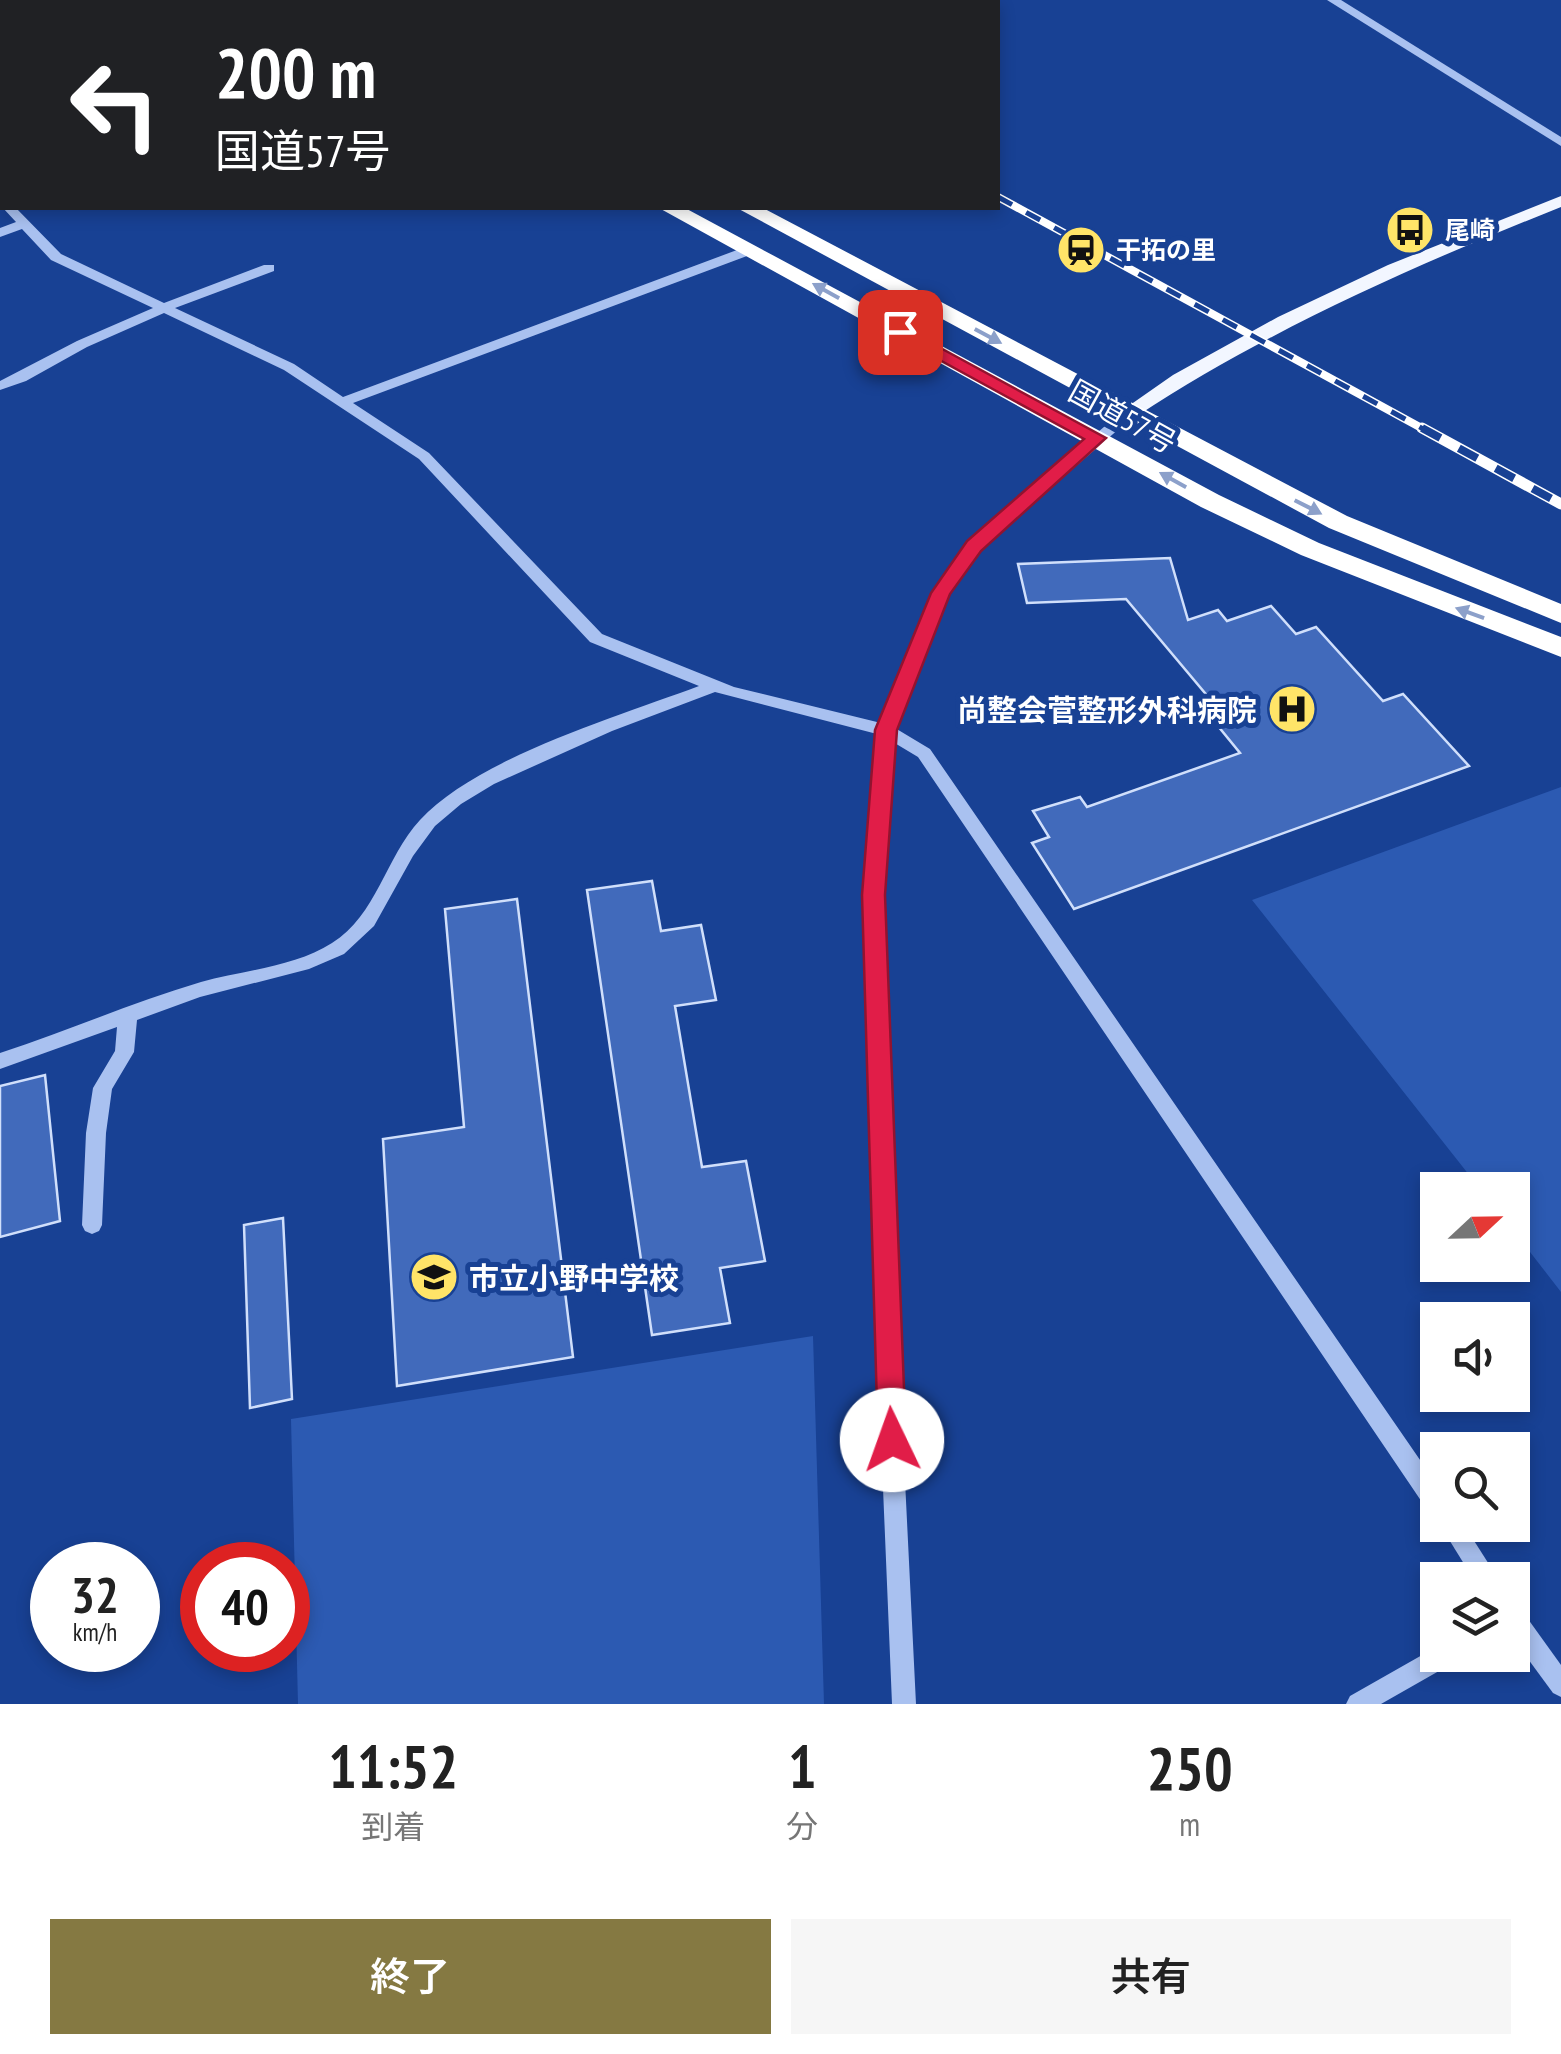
<!DOCTYPE html>
<html lang="ja">
<meta charset="utf-8">
<style>
body{margin:0;font-family:"PT Sans Narrow","Noto Sans JP",sans-serif;background:#f6f6f6;color:#222;height:100vh;display:flex;flex-direction:column;font-size:38px;white-space:nowrap}
*{box-sizing:border-box;margin:0}
p{font-size:32px;color:#767676}
.icon{flex:none;width:55px;height:55px;fill:none;stroke:currentColor;stroke-width:2;stroke-linecap:round;stroke-linejoin:round}
.map{position:relative;height:1704px;overflow:hidden}
.sheet{display:flex;flex-direction:column;background:#fff;flex:1}
.sheet>*{flex:none}
.top-card{position:absolute;left:0px;top:0px;width:1000px;height:210px;box-shadow:0 5px 15px #0003;background:#202124;color:#fff;overflow:hidden}
.needle{width:65px;rotate:68deg}
.buttons{position:absolute;left:1420px;top:1172px;display:grid;gap:20px}
.buttons a{display:grid;place-items:center;width:110px;height:110px;border-radius:0px;background:#fff;box-shadow:0 5px 15px #0003;font-size:50px}
.speed{position:absolute;left:30px;top:1542px;display:flex;gap:20px;font-size:50px;font-weight:700;text-align:center}
.speed>*{display:grid;place-content:center;width:130px;height:130px;border-radius:50%;background:#fff;box-shadow:0 5px 15px #0003;line-height:1}
.speed small{font-size:25px;font-weight:400}
.speed .limit{border:15px solid #d22;background:#fff;color:#111}
.pin{position:absolute;display:grid;place-items:center;width:85px;height:85px;color:#fff;margin:-42px;border-radius:20px;box-shadow:0 5px 15px #0006}
.me{position:absolute;width:110px;margin:-55px;rotate:357deg;stroke-linejoin:round;filter:drop-shadow(0 0 8px #0008)}
.turn{display:flex;align-items:center;gap:35px;height:210px;padding:0 50px;font-size:45px}
.turn .icon{width:130px;height:130px;stroke-width:2.5}
.turn b{display:block;font-size:70px;line-height:85px}
.eta{display:flex;justify-content:space-evenly;align-items:center;height:170px;text-align:center}
.eta b{font-size:60px;font-weight:600;line-height:70px}
.primary-button{display:flex;gap:20px;margin-top:auto;padding:20px 50px}
.primary-button a{flex:1;height:115px;border-radius:0px;background:#857942;color:#fff;font-size:40px;font-weight:600;line-height:115px;text-align:center}
.primary-button a+a{background:#f6f6f6;color:#222}
.map>svg:first-child{display:block}
.green{fill:#2c5ab2}
.building{fill:#416abb;stroke:#d0dffb;stroke-width:2.5}
.lines{fill:none;stroke-linecap:round;stroke-linejoin:round}
.minor{fill:#a9c1f0;fill-rule:evenodd}
.major{fill:#f2f6ff;fill-rule:evenodd}
.highway{fill:#fff;fill-rule:evenodd}
.rail-far1-casing{stroke:#fff;stroke-width:8}
.rail-casing{stroke:#fff;stroke-width:11}
.rail-far1{stroke:#184194;stroke-width:5;stroke-dasharray:16;stroke-linecap:butt}
.rail{stroke:#184194;stroke-width:8;stroke-dasharray:21;stroke-linecap:butt}
.oneway{fill:#8ca0ca}
.route{fill:#e11d48;stroke:#92132f;stroke-width:2.5}
.labels{text-anchor:middle;dominant-baseline:central;stroke-width:10;stroke-linejoin:round;paint-order:stroke}
.far-poi-label{font-size:25px;font-weight:bold;fill:#fff;stroke:#184194;text-anchor:start}
.street-label{font-size:30px;fill:#fff;stroke:#184194}
.poi-label{font-size:30px;font-weight:bold;fill:#fff;stroke:#184194;text-anchor:end}
</style>
<div class="map">
<svg width="1561" height="1704" viewBox="0 0 1561 1704">
<rect width="100%" height="100%" fill="#184194"/>
<g class="green">
<path d="M1561,787V1292L1513,1230L1512,1190H1481L1252,900Z"/>
<path d="M813,1336L824,1704H298L291,1419Z"/>
</g>
<g class="building">
<path d="M1170,558L1188,620L1218,610L1227,621L1271,606L1296,634L1316,627L1383,701L1403,694L1469,766L1074,909L1032,843L1049,837L1033,811L1080,797L1087,807L1240,753L1209,715L1220,711L1126,599L1027,603L1018,564Z"/>
<path d="M652,881L661,931L701,925L716,1000L675,1006L702,1167L746,1161L765,1261L720,1268L730,1323L652,1335L587,890Z"/>
<path d="M517,899L573,1357L397,1386L383,1139L464,1127L445,909Z"/>
<path d="M45,1075L60,1221L0,1237V1086Z"/>
<path d="M283,1218L292,1399L250,1408L244,1225Z"/>
</g>
<g class="lines">
<g class="minor">
<path d="M1327,0H1341L1561,137V146Z"/>
<path d="M2,188V196L0,197V189Z"/>
<path d="M3,208H16L61,254L164,303L264,265H274V271L175,308L294,364L343,397L745,247H755V253L353,403L429,453L602,634L734,687L881,723L933,593L969,542L1125,409H1135V415L979,550L948,594L895,728L930,749L1438,1486V1517L1430,1514L918,757L893,742L882,895L890,1176L916,1704H892L870,1176L864,895L877,734L715,692L612,731L494,784L461,804L435,826L413,856L374,926L344,954L309,969L200,997L137,1020L134,1052L112,1089L106,1133L102,1225L99,1231L92,1234L85,1231L82,1225L86,1133L93,1088L115,1051L117,1027L0,1069V1053C68,1031 133,1002 201,982C243,970 295,967 332,943C377,915 385,858 420,820C477,758 619,716 699,686L590,642L419,459L284,370L164,313L87,347L26,381L0,390V381L77,341L153,308L51,260L22,229L0,237V228L16,222Z"/>
<path d="M1440,1525H1464L1499,1580H1474Z"/>
<path d="M1512,1605L1520,1608L1561,1665V1697L1553,1693L1512,1637Z"/>
<path d="M1438,1646V1655H1457L1453,1663L1381,1704H1346L1350,1696Z"/>
</g>
<path class="major" d="M1561,196V207C1413,266 1270,329 1137,416L1130,418L1120,412L1173,375L1278,317L1388,265Z"/>
<g class="highway">
<path d="M275,0H297L298,2H276Z"/>
<path d="M345,0H367L368,2H346Z"/>
<path d="M659,208H685L1219,495L1319,543L1561,637V657L1301,555L1201,507Z"/>
<path d="M737,208H763L1347,516L1561,604V623L1329,528Z"/>
</g>
<g class="rail-far1-casing">
<g id="rail-far1">
<path d="M638,0L642,2"/>
<path d="M998,197L1427,431"/>
</g>
</g>
<g class="rail-casing">
<path id="rail" d="M1422,428L1561,504"/>
</g>
<use href="#rail-far1" class="rail-far1"/>
<use href="#rail" class="rail"/>
</g>
<defs><path id="oneway-solid" d="M-6-.8H1V-3.2L6.5 0L1 3.2V.8H-6Z" transform="scale(2.5)"/></defs>
<g class="oneway">
<use href="#oneway-solid" transform="translate(826 291) rotate(-151)"/>
<use href="#oneway-solid" transform="translate(988 336) rotate(28)"/>
<use href="#oneway-solid" transform="translate(1173 480) rotate(-151)"/>
<use href="#oneway-solid" transform="translate(1308 507) rotate(27)"/>
<use href="#oneway-solid" transform="translate(1470 613) rotate(-160)"/>
</g>
<path class="route" d="M900,326L1106,438L981,551L950,594L897,730L885,895L906,1440L902,1450L892,1454L882,1450L878,1440L862,895L875,730L931,593L967,541L1084,439L894,335V328Z"/>
<defs>
<g id="bus-disc" transform="scale(2.5)"><circle r="9.5" fill="#ffe468" stroke="#184194"/><path d="M-5-6H5V4H4V6H2V4H-2V6H-4V4H-5ZM-3.5-4V0h7V-4ZM-3.5 1.2v1.5H-2V1.2ZM2 1.2v1.5H3.5V1.2Z" fill="#111"/></g>
<g id="station-disc" transform="scale(2.5)"><circle r="9.5" fill="#ffe468" stroke="#184194"/><path d="M-3-6H3Q5-6 5-4V2Q5 4 3 4L4.5 6H3L1.5 4h-3L-3 6H-4.5L-3 4Q-5 4-5 2V-4Q-5-6-3-6ZM-3.5-4v3h7v-3ZM-3.5 1v1.5H-2V1ZM2 1v1.5H3.5V1Z" fill="#111"/></g>
<g id="hospital-disc" transform="scale(2.5)"><circle r="9.5" fill="#ffe468" stroke="#184194"/><path d="M-5-5h3v3.5h4V-5h3V5h-3V1.5h-4V5h-3Z" fill="#111"/></g>
<g id="school-disc" transform="scale(2.5)"><circle r="9.5" fill="#ffe468" stroke="#184194"/><path d="M0-5L7-2L0 1L-7-2ZM-4 1L0 2.5L4 1V4Q0 6-4 4Z" fill="#111"/></g>
</defs>
<g fill-rule="evenodd">
<use href="#bus-disc" x="1410" y="230"/>
<use href="#station-disc" x="1081" y="250"/>
<use href="#hospital-disc" x="1292" y="709"/>
<use href="#school-disc" x="434" y="1277"/>
</g>
<g class="labels">
<g class="far-poi-label">
<text x="1445" y="230">尾崎</text>
<text x="1116" y="250">干拓の里</text>
</g>
<g class="street-label">
<text transform="translate(1123 416) rotate(29)">国道57号</text>
</g>
<g class="poi-label">
<text x="1257" y="709">尚整会菅整形外科病院</text>
<text x="469" y="1277" text-anchor="start">市立小野中学校</text>
</g>
</g>
</svg>
<div class="buttons">
<a><svg class="needle" viewBox="-14 -14 28 28"><path d="M0-13l5 13h-10z" fill="#e53935"/><path d="M0 13l5-13h-10z" fill="#767676"/></svg></a>
<a><svg class="icon" aria-label="sound" viewBox="0 0 24 24"><path d="M4 9h4l5-4v14l-5-4H4zM17 9q2 3 0 6"/></svg></a>
<a><svg class="icon" aria-label="search" viewBox="0 0 24 24"><circle cx="10" cy="10" r="6"/><path d="M15 15l6 6"/></svg></a>
<a><svg class="icon" aria-label="layers" viewBox="0 0 24 24"><path d="M12 4l9 5-9 5-9-5zM3 14l9 5 9-5"/></svg></a>
</div>
<div class="speed"><div>32<small>km/h</small></div><div class="limit">40</div></div>
<div class="pin" style="left:900px;top:332px;background:#d93025"><svg class="icon" aria-label="arrive" viewBox="0 0 24 24"><path d="M6 21V4h12l-3 4 3 4H6"/></svg></div>
<svg class="me" style="left:892px;top:1440px" viewBox="-20 -20 40 40"><circle r="19" fill="#fff"/><path d="M0-13L10 11 0 6-10 11z" fill="#e11d48"/></svg>
<div class="top-card">
<div class="turn"><svg class="icon" aria-label="left" viewBox="0 0 24 24"><path d="M17 20v-9H6M10 6l-5 5 5 5"/></svg><div><b>200 m</b>国道57号</div></div>
</div>
</div>
<section class="sheet">
<div class="eta">
<div><b>11:52</b><p>到着</p></div>
<div><b>1</b><p>分</p></div>
<div><b>250</b><p>m</p></div>
</div>
<div class="primary-button"><a>終了</a><a>共有</a></div>
</section>
